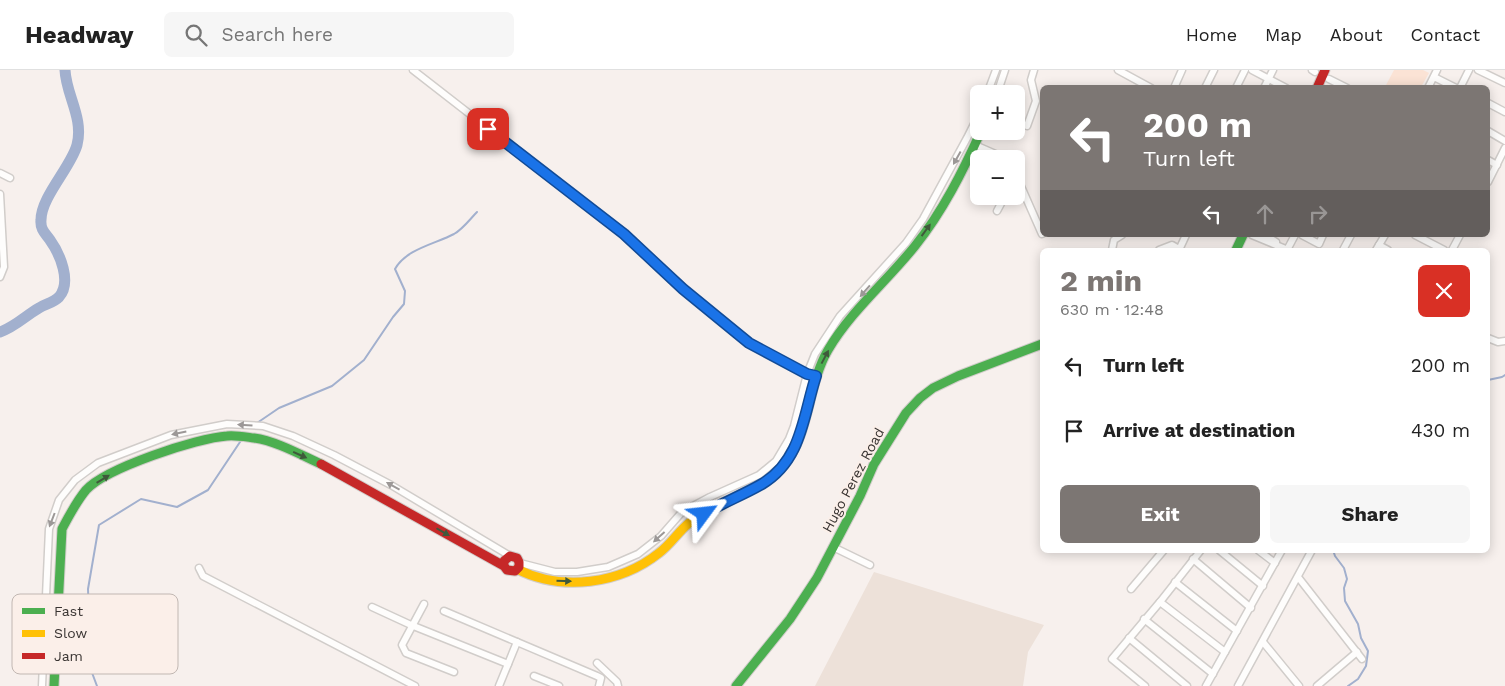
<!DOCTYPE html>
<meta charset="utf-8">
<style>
body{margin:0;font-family:"Work Sans",sans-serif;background:#f6f6f6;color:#222;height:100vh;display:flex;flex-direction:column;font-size:19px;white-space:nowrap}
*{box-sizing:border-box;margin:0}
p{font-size:16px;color:#767676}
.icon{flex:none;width:28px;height:28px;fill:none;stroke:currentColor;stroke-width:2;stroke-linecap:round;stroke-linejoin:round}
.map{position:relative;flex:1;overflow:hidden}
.panel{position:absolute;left:1040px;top:178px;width:450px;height:305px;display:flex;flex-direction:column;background:#fff;border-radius:8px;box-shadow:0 2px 12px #0003}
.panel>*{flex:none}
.banner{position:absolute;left:1040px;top:15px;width:450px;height:152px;border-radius:8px;box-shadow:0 2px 12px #0003;background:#7c7673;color:#fff;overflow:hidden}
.buttons{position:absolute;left:970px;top:15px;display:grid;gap:10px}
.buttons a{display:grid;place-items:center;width:55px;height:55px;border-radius:8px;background:#fff;box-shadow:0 2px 12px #0003;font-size:25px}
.pin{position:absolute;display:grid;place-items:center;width:42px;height:42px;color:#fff;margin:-21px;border-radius:10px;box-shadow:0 2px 8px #0006}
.me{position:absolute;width:55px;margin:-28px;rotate:60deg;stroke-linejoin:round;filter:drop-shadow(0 0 4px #0008)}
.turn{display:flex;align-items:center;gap:18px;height:105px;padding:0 20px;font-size:22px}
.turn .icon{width:65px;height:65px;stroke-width:2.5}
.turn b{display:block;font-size:35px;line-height:42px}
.lanes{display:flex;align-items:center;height:48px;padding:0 20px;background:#0003;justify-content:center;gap:25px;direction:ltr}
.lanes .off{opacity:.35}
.round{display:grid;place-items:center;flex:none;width:52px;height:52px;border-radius:8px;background:#f6f6f6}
.overview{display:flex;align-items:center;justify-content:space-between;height:85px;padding:0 20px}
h1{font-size:30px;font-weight:700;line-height:38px;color:#7c7673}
.primary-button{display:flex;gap:10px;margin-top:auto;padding:10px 20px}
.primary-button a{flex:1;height:58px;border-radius:8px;background:#7c7673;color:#fff;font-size:20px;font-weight:700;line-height:58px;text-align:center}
.primary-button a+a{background:#f6f6f6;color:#222}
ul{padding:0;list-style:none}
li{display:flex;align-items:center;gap:15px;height:65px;padding:0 20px}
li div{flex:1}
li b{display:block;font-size:19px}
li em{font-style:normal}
header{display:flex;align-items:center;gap:30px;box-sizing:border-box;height:70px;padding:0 25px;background:#fff;border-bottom:1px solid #e0e0e0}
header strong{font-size:24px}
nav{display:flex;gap:28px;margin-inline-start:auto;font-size:18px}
.search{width:350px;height:45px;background:#f6f6f6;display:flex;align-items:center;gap:12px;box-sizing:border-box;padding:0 18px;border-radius:8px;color:#767676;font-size:19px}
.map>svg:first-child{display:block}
.built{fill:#ede1d9}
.green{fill:#fbe3d5}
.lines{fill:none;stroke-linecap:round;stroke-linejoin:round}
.stream{stroke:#a2b0ce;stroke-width:2}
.river{stroke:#a2b0ce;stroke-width:11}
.street-casing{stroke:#d1cdca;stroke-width:9}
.fast-casing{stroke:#d1cdca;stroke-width:11}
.slow-casing{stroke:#d1cdca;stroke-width:11}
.jam-casing{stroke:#d1cdca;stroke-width:11}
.street{stroke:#fefdfc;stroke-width:6}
.fast{stroke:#4caf50;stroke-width:9}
.slow{stroke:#ffc107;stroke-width:9}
.jam{stroke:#c62828;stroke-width:9}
.oneway{fill:#9c9897}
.oneway2{fill:#3f593b}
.route-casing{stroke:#114b97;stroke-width:12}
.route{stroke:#1a73e8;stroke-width:9}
.labels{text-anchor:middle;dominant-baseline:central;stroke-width:4;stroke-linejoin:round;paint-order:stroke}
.street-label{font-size:14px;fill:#393432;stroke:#fbefe9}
.key{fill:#fbefe9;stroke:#c1b7b2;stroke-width:1}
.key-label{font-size:14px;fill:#393432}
</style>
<header>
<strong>Headway</strong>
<div class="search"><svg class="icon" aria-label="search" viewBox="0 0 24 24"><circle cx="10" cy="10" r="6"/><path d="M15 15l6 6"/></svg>Search here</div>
<nav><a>Home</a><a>Map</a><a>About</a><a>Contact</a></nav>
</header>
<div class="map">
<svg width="1505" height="616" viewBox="0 0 1505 616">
<rect width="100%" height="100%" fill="#f7f0ed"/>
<path class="built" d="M874,502L1044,555L1028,582L1023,616H815Z"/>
<path class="green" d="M1394,0H1423L1429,3L1421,17H1385Z"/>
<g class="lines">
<g class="stream">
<path d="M1488,310L1502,307L1505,305"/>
<path d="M257,353L279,338L332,316L364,290L393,247L404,234L405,221L395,199C406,179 435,174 454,164C463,159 470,149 477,142"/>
<path d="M1333,480L1335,486L1344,498L1347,509L1344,518L1345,531L1358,554L1361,568L1368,581L1366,596L1358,609L1348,616"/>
<path d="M97,616L91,600L88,519L99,455L141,429L177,437L208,420L242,369"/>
</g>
<path class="river" d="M0,262C15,257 25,246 39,238C45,234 53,233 59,227C72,212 60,184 50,170C46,164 40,160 41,150C41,127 71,97 77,75C84,48 66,25 65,0"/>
<g class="street-casing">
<g id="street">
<path d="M413,0L624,164L683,219L749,273L809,304"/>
<path d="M1118,0L1151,18"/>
<path d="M1252,0L1286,18"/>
<path d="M1312,0L1315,2"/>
<path d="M1478,0L1505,13"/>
<path d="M1434,7L1456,18"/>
<path d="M1329,9L1347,18"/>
<path d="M1174,18L1182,0"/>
<path d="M1205,18L1214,0"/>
<path d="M1236,18L1245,0"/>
<path d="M1264,18L1273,0"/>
<path d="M1428,18L1437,0"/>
<path d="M1460,18L1469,0"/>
<path d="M987,24L996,0"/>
<path d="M997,24L1005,0"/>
<path d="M1488,33L1505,42"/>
<path d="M1016,51L1027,56L1036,31L1031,10L1034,0"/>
<path d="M1488,61L1505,71"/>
<path d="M975,75L1007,89"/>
<path d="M1488,90L1497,95"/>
<path d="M0,103L10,108"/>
<path d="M1016,105L1042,164"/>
<path d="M1488,112L1505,78"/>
<path d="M0,124L4,197L0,207"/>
<path d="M997,141L1005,126"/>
<path d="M1252,165L1288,180"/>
<path d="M1265,165L1276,172"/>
<path d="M1302,165L1319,174L1323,165"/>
<path d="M1415,165L1444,180"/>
<path d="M1379,175L1388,180"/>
<path d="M1112,180L1114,170L1122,165"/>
<path d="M1159,180L1172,175L1179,179"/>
<path d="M1179,180L1186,165"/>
<path d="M1287,180L1295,165"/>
<path d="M1343,180L1351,165"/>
<path d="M1376,180L1385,165"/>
<path d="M1452,180L1460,165"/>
<path d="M1488,268L1498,272L1505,271"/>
<path d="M833,477L870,495"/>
<path d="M1219,480L1263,516"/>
<path d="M1258,480L1275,493"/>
<path d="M1193,489L1251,538"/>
<path d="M520,493L555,502H577L608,497L638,484L661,466L682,442L710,427L759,405L776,391L789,369L794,356L807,304L815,284L840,246L906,173L923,149L967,68L979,44"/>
<path d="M199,498L203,506L415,616"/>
<path d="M1298,507L1362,589"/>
<path d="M1175,512L1237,561"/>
<path d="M1131,519L1164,480"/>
<path d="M1160,532L1225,582"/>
<path d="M424,534L402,575L406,583L454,602"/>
<path d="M372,537L411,555L508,594"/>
<path d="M444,541L597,606L601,608L599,616"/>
<path d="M1144,549L1213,604"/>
<path d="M1129,568L1187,616"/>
<path d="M1263,572L1299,616"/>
<path d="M597,593L617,612L618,616"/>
<path d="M534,606L559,616"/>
<path d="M42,616L49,459L59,430L75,410L98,393L171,365L227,354L263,356L293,366L334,385L391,415L510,486"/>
<path d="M499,616L517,572"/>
<path d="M1145,616L1112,589L1160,532L1201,480"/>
<path d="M1206,616L1282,480"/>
<path d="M1238,616L1312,480"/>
<path d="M1317,616L1357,582"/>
</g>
</g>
<g class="fast-casing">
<g id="fast">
<path d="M1236,180L1243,165"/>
<path d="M719,435C741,423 767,415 783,396C810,365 807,316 828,280C851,241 887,211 915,176C943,141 963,101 981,61"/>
<path d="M54,616L62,459C69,446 76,432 86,420C106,398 197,368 227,366C235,365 246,367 254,368C276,371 301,385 321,394"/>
<path d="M736,616L790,549L817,508L860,426L874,394L906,343L920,328L933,318L958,306L1042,274"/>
</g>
</g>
<g class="slow-casing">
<path id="slow" d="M517,499C562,522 620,514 659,483C671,474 678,462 689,453C698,446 709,441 719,435"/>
</g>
<g class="jam-casing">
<g id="jam">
<path d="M1317,18L1325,0"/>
<path d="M321,394L504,496L507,500L515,501L519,497V492L517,488L510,486L504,491V496"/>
</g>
</g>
<use href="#street" class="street"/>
<use href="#fast" class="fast"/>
<use href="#slow" class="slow"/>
<use href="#jam" class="jam"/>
</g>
<defs><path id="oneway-solid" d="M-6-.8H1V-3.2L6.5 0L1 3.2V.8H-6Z" transform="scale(1.25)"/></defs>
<g class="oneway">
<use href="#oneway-solid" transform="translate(957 88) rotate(119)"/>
<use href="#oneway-solid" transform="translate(865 221) rotate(131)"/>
<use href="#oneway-solid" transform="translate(245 355) rotate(-176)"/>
<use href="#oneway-solid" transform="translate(179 363) rotate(168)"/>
<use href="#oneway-solid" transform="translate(393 416) rotate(-151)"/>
<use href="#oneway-solid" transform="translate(52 450) rotate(111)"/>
<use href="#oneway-solid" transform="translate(659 467) rotate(138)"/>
</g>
<g class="oneway2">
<use href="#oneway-solid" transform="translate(926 160) rotate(-54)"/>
<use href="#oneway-solid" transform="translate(825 287) rotate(-62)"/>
<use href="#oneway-solid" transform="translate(300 385) rotate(24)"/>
<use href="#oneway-solid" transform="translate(103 409) rotate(-31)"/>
<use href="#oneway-solid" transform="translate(443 462) rotate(30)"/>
<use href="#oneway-solid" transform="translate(564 511) rotate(2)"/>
</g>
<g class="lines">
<g class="route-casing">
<path id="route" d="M488,59L624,164L683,219L749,273L807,304L816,306C803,346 802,390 762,414C743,425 722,433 704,444"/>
</g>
<use href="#route" class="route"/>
</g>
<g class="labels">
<g class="street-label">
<text transform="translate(853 410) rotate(-62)">Hugo Perez Road</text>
</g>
</g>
<rect x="12" y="524" width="166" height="80" rx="8" class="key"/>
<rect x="22" y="538" width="23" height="6" fill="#4caf50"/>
<rect x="22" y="560" width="23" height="7" fill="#ffc107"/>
<rect x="22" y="583" width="23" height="6" fill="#c62828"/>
<g class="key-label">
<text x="54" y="546">Fast</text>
<text x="54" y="568">Slow</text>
<text x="54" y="591">Jam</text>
</g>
</svg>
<div class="buttons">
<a>+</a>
<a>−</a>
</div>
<div class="pin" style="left:488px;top:59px;background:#d93025"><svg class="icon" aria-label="arrive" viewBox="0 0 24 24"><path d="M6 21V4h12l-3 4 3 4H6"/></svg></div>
<svg class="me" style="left:704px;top:444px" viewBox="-20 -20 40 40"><path d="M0-17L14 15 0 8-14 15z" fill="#1a73e8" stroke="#fff" stroke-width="4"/></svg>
<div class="banner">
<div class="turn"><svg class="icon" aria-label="left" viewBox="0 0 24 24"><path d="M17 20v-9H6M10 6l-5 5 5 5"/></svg><div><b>200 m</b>Turn left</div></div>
<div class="lanes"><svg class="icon" aria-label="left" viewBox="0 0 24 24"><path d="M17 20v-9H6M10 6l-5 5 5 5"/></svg><svg class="icon off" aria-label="ahead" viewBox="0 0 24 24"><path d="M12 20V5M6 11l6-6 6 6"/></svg><svg class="icon off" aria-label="right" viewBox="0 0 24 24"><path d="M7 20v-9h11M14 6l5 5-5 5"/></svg></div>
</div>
<section class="panel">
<div class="overview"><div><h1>2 min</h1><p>630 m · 12:48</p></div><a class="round" style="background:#d93025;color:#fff"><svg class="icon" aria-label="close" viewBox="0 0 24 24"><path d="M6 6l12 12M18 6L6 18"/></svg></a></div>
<ul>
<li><svg class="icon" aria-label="left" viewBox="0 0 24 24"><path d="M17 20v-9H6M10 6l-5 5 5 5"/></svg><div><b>Turn left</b></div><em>200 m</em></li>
<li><svg class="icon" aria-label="arrive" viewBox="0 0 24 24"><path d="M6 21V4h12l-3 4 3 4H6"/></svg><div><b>Arrive at destination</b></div><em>430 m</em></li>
</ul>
<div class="primary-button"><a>Exit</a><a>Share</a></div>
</section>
</div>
